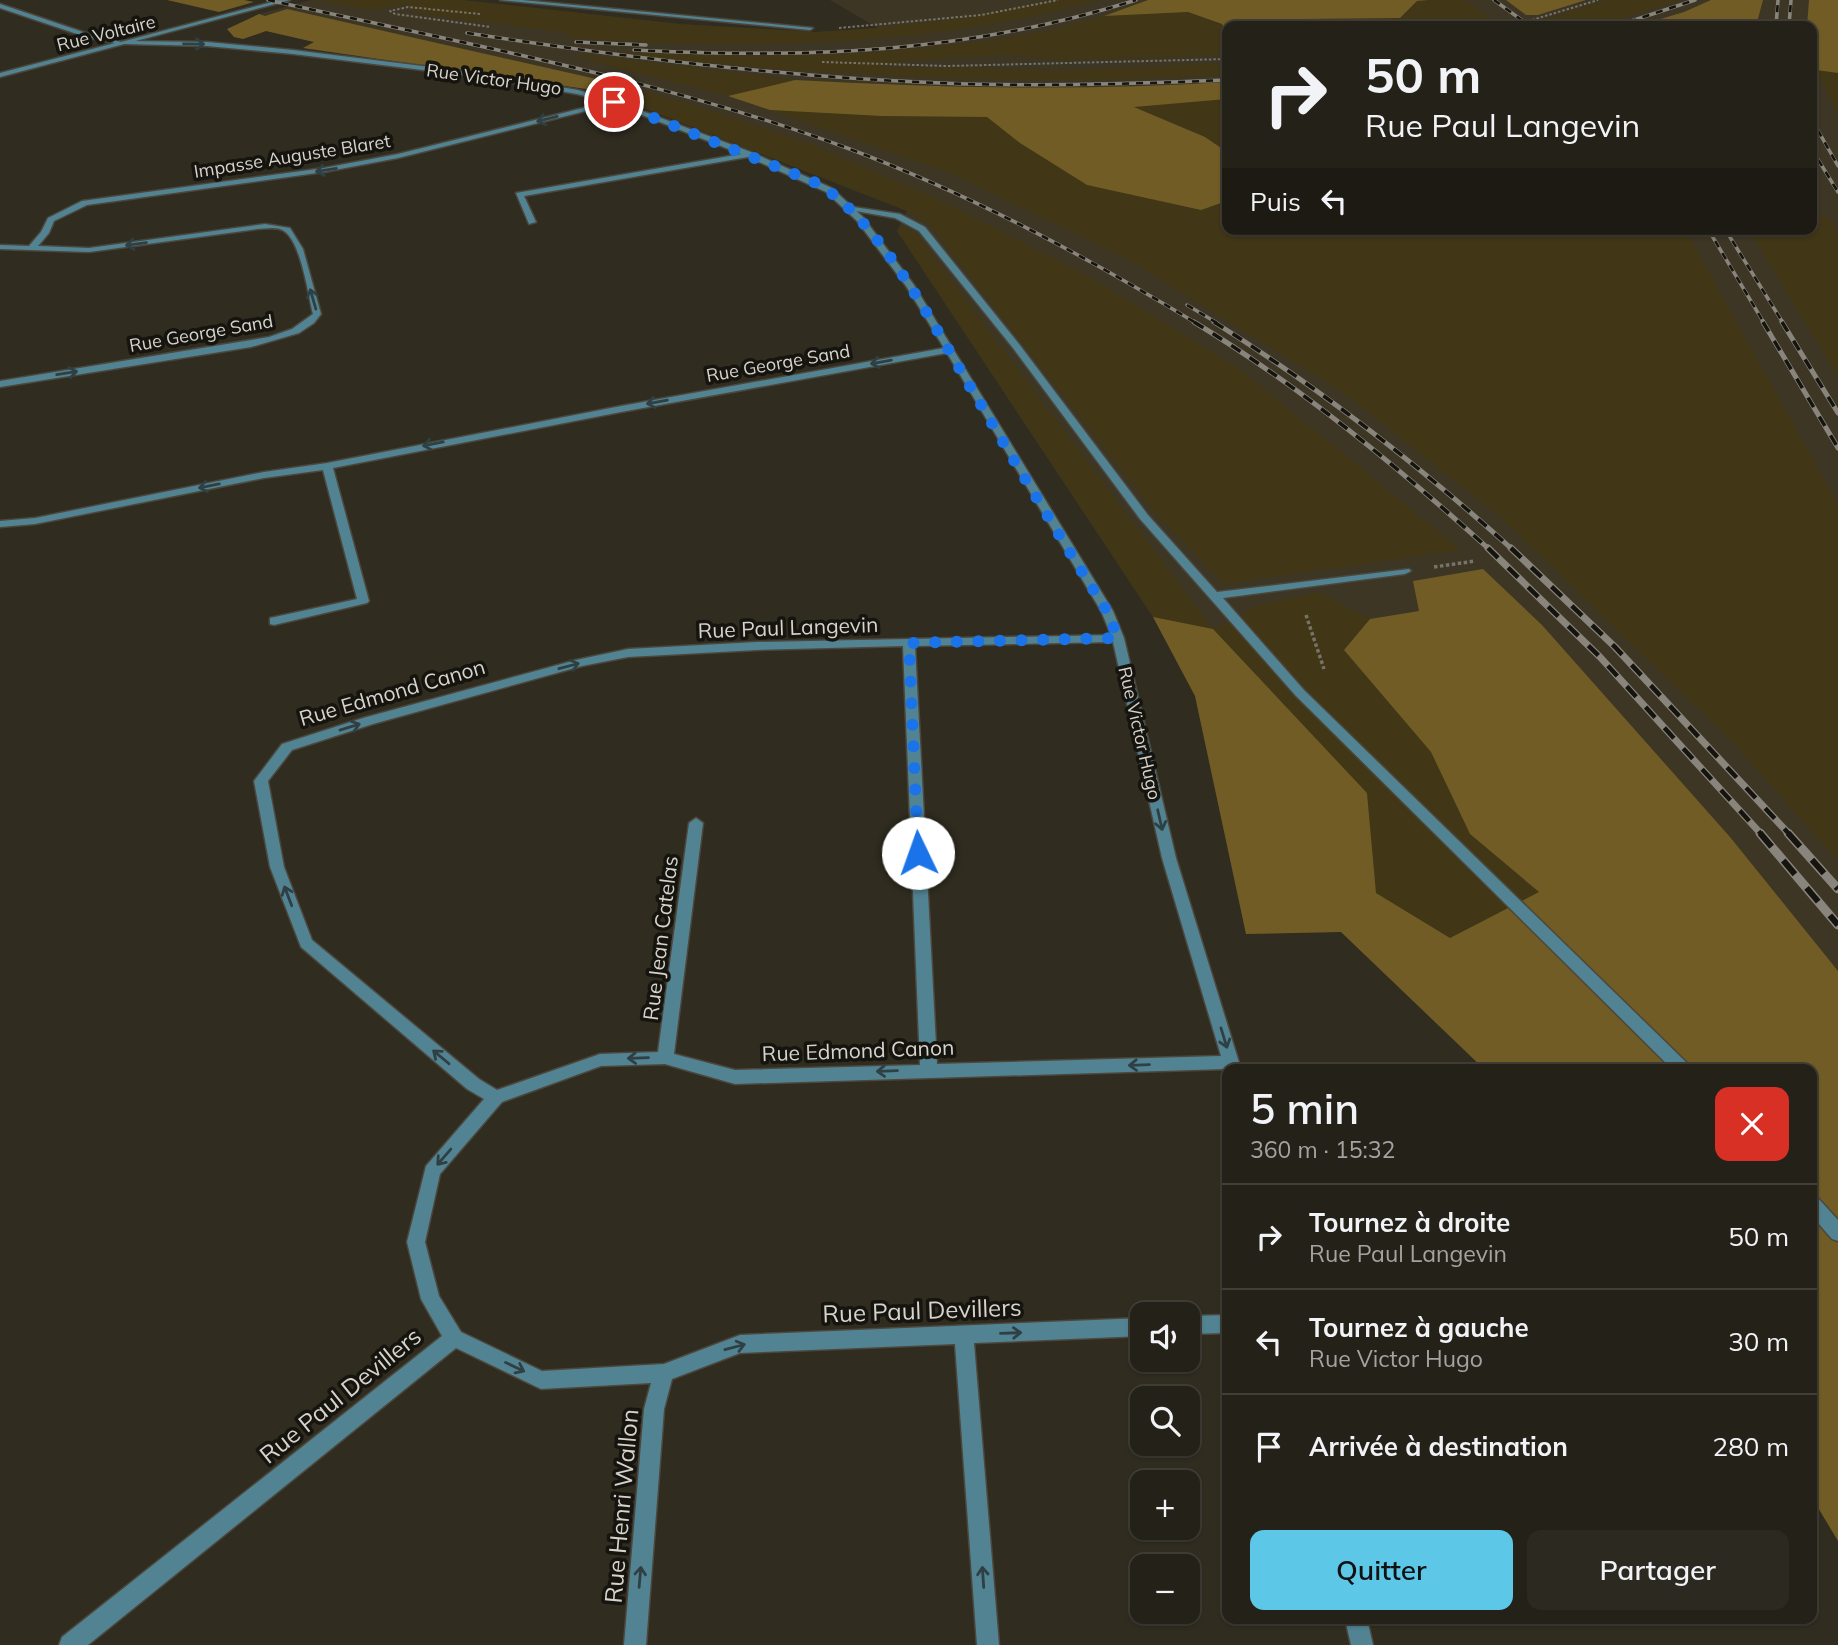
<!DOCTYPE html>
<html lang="fr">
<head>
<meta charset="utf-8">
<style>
  body { margin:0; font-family:Mulish,sans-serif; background:#2c2921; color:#f1f3f6; height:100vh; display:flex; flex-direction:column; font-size:26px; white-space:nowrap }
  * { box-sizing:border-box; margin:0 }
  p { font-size:23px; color:#a3a3a2 }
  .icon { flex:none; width:38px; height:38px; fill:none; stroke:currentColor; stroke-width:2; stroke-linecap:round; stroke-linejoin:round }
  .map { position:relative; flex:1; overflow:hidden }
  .side { position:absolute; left:1222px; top:1064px; width:595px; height:560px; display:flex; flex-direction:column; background:#242118; border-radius:14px; box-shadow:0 2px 5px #0004,0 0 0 2px #413e37 }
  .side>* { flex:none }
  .banner { position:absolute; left:1222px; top:21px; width:595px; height:214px; border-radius:14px; box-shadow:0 2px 5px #0004,0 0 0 2px #413e37; background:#242118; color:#f1f3f6; overflow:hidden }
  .controls { position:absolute; left:1130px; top:1302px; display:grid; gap:14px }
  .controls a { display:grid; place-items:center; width:70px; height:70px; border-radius:14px; background:#242118; box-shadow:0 2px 5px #0004,0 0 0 2px #413e37; font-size:35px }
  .pin { position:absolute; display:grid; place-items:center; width:60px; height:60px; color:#fff; margin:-30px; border:4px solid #fff; border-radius:50%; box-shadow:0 2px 7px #0007 }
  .me { position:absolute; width:77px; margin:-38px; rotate:357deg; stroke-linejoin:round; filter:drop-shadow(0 0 5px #0008) }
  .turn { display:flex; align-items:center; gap:24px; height:147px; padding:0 28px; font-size:32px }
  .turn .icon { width:91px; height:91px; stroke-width:2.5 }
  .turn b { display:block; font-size:49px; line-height:60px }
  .then { display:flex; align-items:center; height:66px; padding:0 28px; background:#0003; gap:14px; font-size:26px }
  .round { display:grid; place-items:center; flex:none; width:74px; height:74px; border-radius:14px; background:#2c2921 }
  .summary { display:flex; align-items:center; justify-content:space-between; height:119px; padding:0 28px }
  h1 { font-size:42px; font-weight:600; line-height:52px }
  .cta { display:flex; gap:14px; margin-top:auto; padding:14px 28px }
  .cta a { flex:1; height:80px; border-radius:14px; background:#5cc7e7; color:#111; font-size:28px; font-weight:600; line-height:80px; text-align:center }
  .cta a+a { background:#2c2921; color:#f1f3f6 }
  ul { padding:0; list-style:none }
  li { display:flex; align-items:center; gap:21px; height:105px; padding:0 28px; border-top:2px solid #413e37 }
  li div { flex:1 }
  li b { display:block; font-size:26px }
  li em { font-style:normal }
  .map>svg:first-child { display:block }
  .built { fill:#3d3625; fill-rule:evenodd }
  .green { fill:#413616 }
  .forest { fill:#705c24 }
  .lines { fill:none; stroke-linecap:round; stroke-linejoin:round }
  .service-casing { stroke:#4b473c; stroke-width:3 }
  .minor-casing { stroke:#4b473c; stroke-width:3 }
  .tertiary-casing { stroke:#4b473c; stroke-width:3 }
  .path-far1 { stroke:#777369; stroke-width:2; stroke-dasharray:2.5 2; stroke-linecap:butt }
  .path { stroke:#777369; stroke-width:3.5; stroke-dasharray:3.5 2.5; stroke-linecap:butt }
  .service { fill:#528393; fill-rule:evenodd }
  .minor { fill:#528393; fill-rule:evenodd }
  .tertiary { fill:#528393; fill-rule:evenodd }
  .rail-far3-casing { stroke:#89857c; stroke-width:3.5 }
  .rail-far2-casing { stroke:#89857c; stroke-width:5 }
  .rail-far1-casing { stroke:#89857c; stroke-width:7 }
  .rail-casing { stroke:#89857c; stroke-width:9 }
  .rail-far3 { stroke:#16140f; stroke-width:2.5; stroke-dasharray:7; stroke-linecap:butt }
  .rail-far2 { stroke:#16140f; stroke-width:3.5; stroke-dasharray:11; stroke-linecap:butt }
  .rail-far1 { stroke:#16140f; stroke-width:4.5; stroke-dasharray:14; stroke-linecap:butt }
  .rail { stroke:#16140f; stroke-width:6; stroke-dasharray:18; stroke-linecap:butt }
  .oneway { stroke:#2e4044 }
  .route { stroke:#1a73e8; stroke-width:12; stroke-dasharray:0 21.6 }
  .labels { text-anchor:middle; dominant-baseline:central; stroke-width:7; stroke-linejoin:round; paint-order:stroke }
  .far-street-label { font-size:18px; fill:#d6d3cc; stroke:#16140f }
  .street-label { font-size:21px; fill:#d6d3cc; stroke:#16140f }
  .near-street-label { font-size:24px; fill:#d6d3cc; stroke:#16140f }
</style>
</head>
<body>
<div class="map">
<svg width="1838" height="1645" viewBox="0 0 1838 1645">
  <rect width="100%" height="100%" fill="#302c20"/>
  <path class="built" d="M311 0H462L680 24 816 32 878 28 830 0H1838V1541L1811 1496V1069H1484L1341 932 1246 934 1195 696 1153 617 897 231 907 211 600 91 303 48 314 42 266 31 243 39 234 37 227 29 259 14ZM1227 26H1811V229H1227Z"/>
  <g class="green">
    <path d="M312 0H462L680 24 816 32 879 28 952 19 1054 0H1100C929 48 744 50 567 38L566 33 411 12V4L373 10Z"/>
    <polygon points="1429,0 1465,0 1494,20 1458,26 1291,26 1305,19 1400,18 1418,1"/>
    <polygon points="1608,0 1681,0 1598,26 1540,26 1534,22"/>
    <path d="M1188 12 1222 25 1227 37V55L1058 60 1001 55 903 61 876 67 1066 70 1227 63V75C1023 87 821 76 618 54L622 52 758 56 859 53 989 41 1047 31 1104 16Z"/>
    <polygon points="582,54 795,80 728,96 576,57"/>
    <polygon points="1816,70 1838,73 1838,116"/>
    <polygon points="623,85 697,106 813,145 933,197 1076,269 1239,368 1461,550 1224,584 1156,514 929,224 907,211 600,91"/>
    <polygon points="1227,98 1227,152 1205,137 1132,106"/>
    <polygon points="770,110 882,116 987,117 1020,143 1087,185 1201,210 1227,201 1227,229 1685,229 1838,504 1838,861 1734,744 1500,517 1342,392 1127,259 952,174"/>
    <polygon points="1811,216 1829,218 1838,230 1838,377 1748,229 1811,229"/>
    <polygon points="900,226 915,232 1213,629 1261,604 1319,592 1370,619 1344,650 1431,752 1470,834 1539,892 1450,938 1375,893 1367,793 1213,629 1153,617 897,231"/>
  </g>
  <g class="forest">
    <polygon points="167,0 244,0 254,2 219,12"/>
    <polygon points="1148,0 1429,0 1417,1 1400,18 1305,19 1291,26 1227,26 1227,37 1222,24 1188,12 1104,16"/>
    <polygon points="1506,0 1586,0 1538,15 1526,15"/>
    <polygon points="1711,0 1763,0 1756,26 1637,26 1684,12"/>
    <polygon points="1809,0 1838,0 1838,73 1816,70 1811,56 1811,26 1807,26"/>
    <polygon points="287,9 623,85 600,91 303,48 314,42 266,31 243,39 234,37 227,29 259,14 265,16"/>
    <path d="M795 80C939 88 1083 91 1227 82V99L1134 107 1205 137 1227 152V201L1201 210 1087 185 1020 143 987 117 882 116 770 110 728 96Z"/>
    <polygon points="1483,569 1542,625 1730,837 1838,971 1838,1541 1811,1496 1811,1069 1484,1069 1341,932 1246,934 1195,696 1153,617 1213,629 1367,793 1376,893 1450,938 1539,892 1470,834 1431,752 1344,650 1370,619 1419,611 1413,581"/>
  </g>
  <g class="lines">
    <defs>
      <g id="service">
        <polygon points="847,206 900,214 925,227 1019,344 1148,515 1217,592 1409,569 1411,571 1405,574 1223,598 1304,690 1688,1064 1690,1069 1672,1069 1296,696 1140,519 1013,348 919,231 895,218 850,210 847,210"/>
        <polygon points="1811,1194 1817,1197 1838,1220 1838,1241 1832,1239 1811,1215"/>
      </g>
      <g id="minor">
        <polygon points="500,0 522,0 813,28 810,30"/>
        <path d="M126 41 207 42 293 50 471 72 578 90 616 101 751 152 832 188 863 217 914 285 1113 611 1124 638 1176 858 1241 1069H1227V1073L1225 1069 735 1084 665 1064 601 1066 502 1102 440 1174 425 1242 439 1296 461 1332 542 1371 664 1364 740 1335 1143 1318V1336L974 1343 999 1645H977L955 1344 740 1353 672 1379 664 1409 646 1645H624L644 1409 651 1383 541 1389 456 1348 88 1645H59L62 1637 442 1336 421 1299 407 1242 426 1166 484 1099 467 1089 301 947 270 867 254 781 282 744 363 718 576 660 628 649 757 642 1111 635 1101 611 947 353 621 412 333 468 369 601 367 603 274 625 270 624V618L357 599 323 470 264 478 35 524 0 527V521L35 518 264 472 327 463 621 406 944 348 906 286 857 221 826 192 748 157 524 196 536 222 529 224 516 193 741 154 614 104 398 158 324 172 87 205 54 221 49 233 38 246 89 248 265 224 290 228 303 249 321 314 314 323 299 333 251 347 0 387V381L269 337 292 329 313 314C308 294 301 242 284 231 277 226 265 229 257 229L89 252 0 249V245L29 246 41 232 48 218 82 201 324 168 398 154 607 102 577 94 471 76 293 54 207 46 124 44ZM1113 642 1162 858 1221 1056 937 1064 915 646ZM903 646 920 1065 735 1070 674 1054 703 823 696 818 689 823 658 1052 600 1054 497 1090 479 1079 312 940 284 867 268 781 292 750 373 724 582 666 628 657 757 650Z"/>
        <polygon points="1227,1315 1227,1333 1188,1334 1188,1316"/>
        <polygon points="1345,1619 1367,1619 1373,1645 1351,1645"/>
      </g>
      <polygon id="tertiary" points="280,0 290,0 0,77 0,73 115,43 86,37 0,8 0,4 89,34 121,42"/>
    </defs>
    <use href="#service" class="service-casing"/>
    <use href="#minor" class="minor-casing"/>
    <use href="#tertiary" class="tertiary-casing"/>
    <g class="path-far1">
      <polyline points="480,14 408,7 390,11 395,14 491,27"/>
      <polyline points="1483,26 1532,20 1598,0"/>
      <polyline points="839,28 981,15 1058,0"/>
      <polyline points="822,62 947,66 1227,59"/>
    </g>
    <g class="path">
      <polyline points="1434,567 1475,561"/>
      <polyline points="1306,615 1324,669"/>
    </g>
    <use href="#service" class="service"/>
    <use href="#minor" class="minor"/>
    <use href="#tertiary" class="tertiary"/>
    <defs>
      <g id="rail-far3">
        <path d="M268 0C462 43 660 79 847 148 970 194 1085 256 1196 323"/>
        <polyline points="1494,0 1530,26"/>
        <polyline points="1616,26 1695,0"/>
        <polyline points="1776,26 1778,0"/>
        <polyline points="1789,26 1791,0"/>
        <path d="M467 33C624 57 782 77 941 83 1036 87 1132 84 1227 80"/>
        <polyline points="576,42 646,45"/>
        <path d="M634 50C809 59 968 53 1136 0"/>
        <polyline points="1811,118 1838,166"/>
        <polyline points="1811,148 1838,192"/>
        <polyline points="1708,229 1764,323"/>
        <polyline points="1725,229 1783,323"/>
        <polyline points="1187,305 1217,323"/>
      </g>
      <g id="rail-far2">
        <path d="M1194 322C1300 386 1398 467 1490 550"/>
        <path d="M1214 322C1321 389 1419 465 1513 550"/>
        <polyline points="1763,322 1838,448"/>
        <polyline points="1782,322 1838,413"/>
      </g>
      <g id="rail-far1">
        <polyline points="1488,548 1600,657 1762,835"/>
        <polyline points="1511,548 1615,647 1790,835"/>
      </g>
      <g id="rail">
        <polyline points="1760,833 1838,925"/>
        <polyline points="1788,833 1838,889"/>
      </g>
    </defs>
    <use href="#rail-far3" class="rail-far3-casing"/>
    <use href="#rail-far2" class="rail-far2-casing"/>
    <use href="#rail-far1" class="rail-far1-casing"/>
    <use href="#rail" class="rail-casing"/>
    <use href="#rail-far3" class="rail-far3"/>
    <use href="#rail-far2" class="rail-far2"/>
    <use href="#rail-far1" class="rail-far1"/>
    <use href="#rail" class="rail"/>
  </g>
  <defs><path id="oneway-shaft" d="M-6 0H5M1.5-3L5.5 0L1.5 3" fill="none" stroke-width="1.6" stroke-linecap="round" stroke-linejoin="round" transform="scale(1.75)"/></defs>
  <g class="oneway">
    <use href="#oneway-shaft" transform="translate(194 44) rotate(1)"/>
    <use href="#oneway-shaft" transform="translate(547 119) rotate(166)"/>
    <use href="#oneway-shaft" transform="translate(326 170) rotate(171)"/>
    <use href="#oneway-shaft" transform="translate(136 244) rotate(172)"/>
    <use href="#oneway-shaft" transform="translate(313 299) rotate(-106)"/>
    <use href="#oneway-shaft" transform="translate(881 362) rotate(170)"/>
    <use href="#oneway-shaft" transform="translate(67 373) rotate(-9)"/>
    <use href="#oneway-shaft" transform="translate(657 402) rotate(170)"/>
    <use href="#oneway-shaft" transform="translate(433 444) rotate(169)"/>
    <use href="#oneway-shaft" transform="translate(209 486) rotate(169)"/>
    <use href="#oneway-shaft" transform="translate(569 666) rotate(-15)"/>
    <use href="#oneway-shaft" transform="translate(350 727) rotate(-17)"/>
    <use href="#oneway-shaft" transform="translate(1160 820) rotate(77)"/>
    <use href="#oneway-shaft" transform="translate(288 896) rotate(-111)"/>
    <use href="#oneway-shaft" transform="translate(1224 1038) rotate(73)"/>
    <use href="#oneway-shaft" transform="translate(441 1057) rotate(-140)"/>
    <use href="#oneway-shaft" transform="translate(638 1058) rotate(178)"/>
    <use href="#oneway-shaft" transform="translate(1139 1065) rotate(178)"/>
    <use href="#oneway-shaft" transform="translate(887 1071) rotate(178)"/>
    <use href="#oneway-shaft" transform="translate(444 1157) rotate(131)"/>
    <use href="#oneway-shaft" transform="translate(1011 1333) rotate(-2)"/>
    <use href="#oneway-shaft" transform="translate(735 1347) rotate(-15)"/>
    <use href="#oneway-shaft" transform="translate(515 1367) rotate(26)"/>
    <use href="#oneway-shaft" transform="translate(640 1577) rotate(-85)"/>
    <use href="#oneway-shaft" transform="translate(983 1577) rotate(-94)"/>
  </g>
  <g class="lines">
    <path class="route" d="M614 102 812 181C879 215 937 333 977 398 1019 469 1062 541 1107 611L1118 638 909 643 918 853"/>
  </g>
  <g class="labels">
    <g class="far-street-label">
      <text transform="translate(106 33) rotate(-14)">Rue Voltaire</text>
      <text transform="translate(494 79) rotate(8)">Rue Victor Hugo</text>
      <text transform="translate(292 156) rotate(-9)">Impasse Auguste Blaret</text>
      <text transform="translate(201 333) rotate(-10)">Rue George Sand</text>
      <text transform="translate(778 363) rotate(-10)">Rue George Sand</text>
      <text transform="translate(1140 733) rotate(77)">Rue Victor Hugo</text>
    </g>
    <g class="street-label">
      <text transform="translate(788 627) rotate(-2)">Rue Paul Langevin</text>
      <text transform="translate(392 692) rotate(-16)">Rue Edmond Canon</text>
      <text transform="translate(660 938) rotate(-83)">Rue Jean Catelas</text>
      <text transform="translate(858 1050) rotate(-2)">Rue Edmond Canon</text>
    </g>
    <g class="near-street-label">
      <text transform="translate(922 1310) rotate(-2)">Rue Paul Devillers</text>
      <text transform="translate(340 1395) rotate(-39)">Rue Paul Devillers</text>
      <text transform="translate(621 1506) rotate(-85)">Rue Henri Wallon</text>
    </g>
  </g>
</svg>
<div class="controls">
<a><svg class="icon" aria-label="sound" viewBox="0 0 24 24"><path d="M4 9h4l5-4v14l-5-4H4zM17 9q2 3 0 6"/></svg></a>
<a><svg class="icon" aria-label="search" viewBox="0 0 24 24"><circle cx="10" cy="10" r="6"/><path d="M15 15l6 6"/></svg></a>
<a>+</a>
<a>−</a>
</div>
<div class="pin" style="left:614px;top:102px;background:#d93025"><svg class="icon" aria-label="arrive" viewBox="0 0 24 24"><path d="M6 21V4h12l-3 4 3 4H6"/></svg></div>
<svg class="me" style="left:918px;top:853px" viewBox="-20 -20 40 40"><circle r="19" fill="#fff"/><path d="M0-13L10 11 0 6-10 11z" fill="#1a73e8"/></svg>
<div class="banner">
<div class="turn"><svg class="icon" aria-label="right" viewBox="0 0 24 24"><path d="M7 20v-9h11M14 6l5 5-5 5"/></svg><div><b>50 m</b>Rue Paul Langevin</div></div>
<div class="then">Puis<svg class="icon" aria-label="left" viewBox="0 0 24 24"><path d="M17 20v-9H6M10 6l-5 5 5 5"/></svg></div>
</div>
<section class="side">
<div class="summary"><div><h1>5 min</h1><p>360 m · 15:32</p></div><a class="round" style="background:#d93025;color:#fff"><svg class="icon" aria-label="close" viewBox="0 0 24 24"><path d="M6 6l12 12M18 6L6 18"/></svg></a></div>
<ul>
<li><svg class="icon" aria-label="right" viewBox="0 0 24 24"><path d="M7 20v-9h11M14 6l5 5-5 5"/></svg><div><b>Tournez à droite</b><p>Rue Paul Langevin</p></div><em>50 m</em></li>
<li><svg class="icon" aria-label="left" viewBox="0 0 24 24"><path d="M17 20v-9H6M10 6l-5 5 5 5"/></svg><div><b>Tournez à gauche</b><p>Rue Victor Hugo</p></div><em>30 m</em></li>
<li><svg class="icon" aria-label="arrive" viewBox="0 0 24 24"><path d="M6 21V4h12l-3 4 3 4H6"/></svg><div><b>Arrivée à destination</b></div><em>280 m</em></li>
</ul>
<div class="cta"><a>Quitter</a><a>Partager</a></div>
</section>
</div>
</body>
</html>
